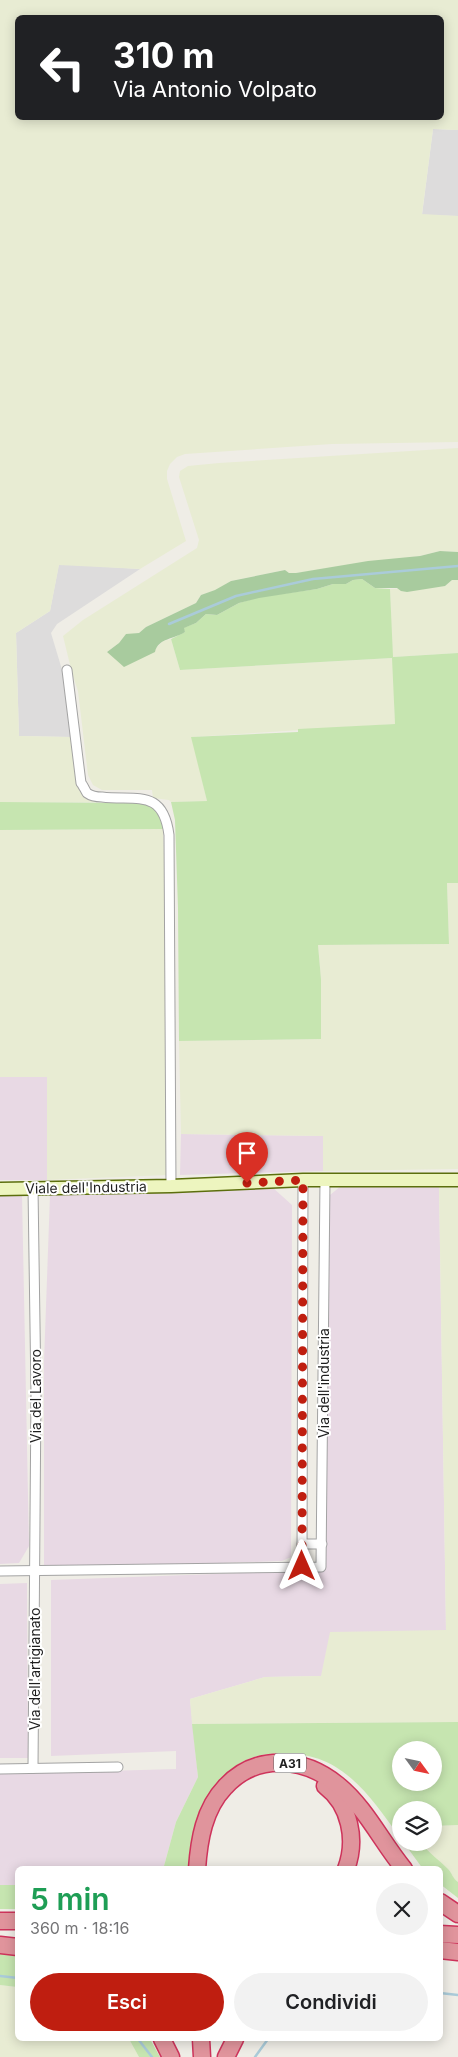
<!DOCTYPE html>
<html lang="it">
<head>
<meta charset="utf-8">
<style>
  body { margin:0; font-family:Inter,sans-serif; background:#f2f2f2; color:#202124; height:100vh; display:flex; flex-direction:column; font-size:19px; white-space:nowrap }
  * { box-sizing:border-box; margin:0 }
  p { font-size:16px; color:#757577 }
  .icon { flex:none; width:28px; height:28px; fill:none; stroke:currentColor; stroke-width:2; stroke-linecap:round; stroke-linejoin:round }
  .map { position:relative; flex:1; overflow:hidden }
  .panel { position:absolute; left:15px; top:1866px; width:428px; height:175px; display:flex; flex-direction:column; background:#fff; border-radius:8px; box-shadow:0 2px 12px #0003 }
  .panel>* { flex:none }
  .hud { position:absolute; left:15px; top:15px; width:429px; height:105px; border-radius:8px; box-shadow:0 2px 12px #0003; background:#202124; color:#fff; overflow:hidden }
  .needle { width:32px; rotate:123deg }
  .buttons { position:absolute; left:392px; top:1741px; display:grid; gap:10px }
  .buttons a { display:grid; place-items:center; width:50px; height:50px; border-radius:50%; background:#fff; box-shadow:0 2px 12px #0003; font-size:25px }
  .pin { position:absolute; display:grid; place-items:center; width:42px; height:42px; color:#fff; margin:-51px -21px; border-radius:50% 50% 50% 0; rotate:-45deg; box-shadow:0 0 5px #0007 }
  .pin .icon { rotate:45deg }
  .me { position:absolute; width:55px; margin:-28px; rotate:0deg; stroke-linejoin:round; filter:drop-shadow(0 0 4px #0008) }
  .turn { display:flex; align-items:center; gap:18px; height:105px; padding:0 15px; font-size:22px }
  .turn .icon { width:65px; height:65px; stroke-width:2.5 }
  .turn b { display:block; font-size:35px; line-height:42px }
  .round { display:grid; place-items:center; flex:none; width:52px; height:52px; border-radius:26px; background:#f2f2f2 }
  .summary { display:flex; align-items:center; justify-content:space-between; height:85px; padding:0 15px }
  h1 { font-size:30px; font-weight:600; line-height:38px; color:#1e9e55 }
  .action { display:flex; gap:10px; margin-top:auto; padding:10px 15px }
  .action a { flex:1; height:58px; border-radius:30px; background:#bf1e10; color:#fff; font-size:20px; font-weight:600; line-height:58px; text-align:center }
  .action a+a { background:#f2f2f2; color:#202124 }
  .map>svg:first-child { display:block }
  .residential { fill:#dddcdc }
  .industrial { fill:#e8d9e4 }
  .farmland { fill:#e8ecd3; fill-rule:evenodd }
  .grass { fill:#c6e5b0; fill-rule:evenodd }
  .forest { fill:#a8cb9e }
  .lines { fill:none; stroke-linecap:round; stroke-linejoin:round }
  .stream { stroke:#aacbd9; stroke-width:2.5 }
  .street-casing { stroke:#a3a3a3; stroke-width:11 }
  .secondary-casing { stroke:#5c6f0d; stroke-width:15 }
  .highway-casing { stroke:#ce335b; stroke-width:19 }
  .street { stroke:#fff; stroke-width:9 }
  .secondary { stroke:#edf5bf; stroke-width:12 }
  .highway { stroke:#e0949c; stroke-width:16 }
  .route { stroke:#bf1e10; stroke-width:9; stroke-dasharray:0 16.2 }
  .labels { text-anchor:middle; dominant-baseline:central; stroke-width:4; stroke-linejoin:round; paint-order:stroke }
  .shield { fill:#fff; stroke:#626262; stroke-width:1 }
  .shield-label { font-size:12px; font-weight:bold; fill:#1f1f1f }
  .street-label { font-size:14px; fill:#1f1f1f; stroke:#fff }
</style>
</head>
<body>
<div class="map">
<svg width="458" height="2057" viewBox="0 0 458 2057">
  <rect width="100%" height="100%" fill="#efede6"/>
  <g class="residential">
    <polygon points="433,129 458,130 458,216 422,215"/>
    <polygon points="59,564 140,569 57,624 51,633 63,673 71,737 19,736 16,633 50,611"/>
  </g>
  <g class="industrial">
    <rect x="0" y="1077" width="47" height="103"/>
    <polygon points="181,1134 323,1136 323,1171 180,1175"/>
    <polygon points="439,1184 446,1630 321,1676 265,1677 190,1699 198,1777 176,1822 164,1866 161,1869 18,1869 17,1885 0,1885 0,1774 176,1769 176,1751 51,1756 51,1580 322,1570 330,1195 341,1186"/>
    <polygon points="272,1187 292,1205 291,1557 282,1561 44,1569 44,1362 50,1195 121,1190"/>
    <polygon points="0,1195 22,1195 29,1546 19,1563 0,1564"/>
    <polygon points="27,1583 28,1758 0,1758 0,1584"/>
  </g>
  <g class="farmland">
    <path d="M0 0H458V130L433 129 422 214 458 216V442L332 444 185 454 177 457 170 464 167 471V479L186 541 140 569 59 565 50 611 16 633 19 736 71 737 84 794 100 802H0ZM18 18H441V118H18Z"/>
    <polygon points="458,448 458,552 440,551 420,556 296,573 289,573 285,570 231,581 216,590 201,595 196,603 146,627 139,633 126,635 119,643 107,652 156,648 163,641 171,639 180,670 393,658 395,724 192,737 207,801 171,802 169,800 153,798 152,790 102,790 93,785 88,775 78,691 72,673 63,636 83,620 197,548 199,540 179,477 180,471 188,466 219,463"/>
    <polygon points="452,580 458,580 458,653 392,657 390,589 445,586"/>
    <polygon points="163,829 166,908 168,1175 47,1180 47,1077 0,1077 0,830"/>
    <polygon points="447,883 458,883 458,1169 323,1171 323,1136 181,1134 179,1041 321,1039 321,979 318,945 449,944"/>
    <polygon points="458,1184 458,1722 192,1724 190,1699 265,1677 321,1676 330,1632 446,1630 439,1185"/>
    <polygon points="458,1825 458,1882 455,1880 449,1870 429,1853 421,1843 434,1842 434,1826"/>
    <polygon points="0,1985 17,1987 18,2039 129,2039 139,2057 0,2057"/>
  </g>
  <g class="grass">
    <polygon points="362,579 375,588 390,589 393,657 458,653 458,883 447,883 449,944 318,945 321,979 321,1039 179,1041 178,908 175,820 171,802 207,801 191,737 298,732 298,729 395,724 392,658 180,670 171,639 185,632 183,628 196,623 206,614 217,615 239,603 259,597 317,589 333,584 346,584 353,580"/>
    <polygon points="0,802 150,803 162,812 163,829 0,830"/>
    <path d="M458 1722V1825L434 1826V1810H401V1839C365 1789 338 1747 269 1754 242 1756 220 1775 207 1799 204 1805 203 1814 202 1821 198 1837 194 1853 190 1869H162L164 1866 176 1822 198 1777 192 1724ZM401 1750H434V1782H401Z"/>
    <path d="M404 1843H421C429 1853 439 1860 448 1869 452 1873 453 1879 458 1882V1898L440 1884V1869H423Z"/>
    <rect x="0" y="1885" width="17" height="24"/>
    <polygon points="0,1952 17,1952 17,1987 0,1985"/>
    <polygon points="129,2039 150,2039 160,2057 139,2057"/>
  </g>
  <path class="forest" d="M440 551 458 552V580H452L445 586 407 592 401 591 397 588H375L362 579 353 580 346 584H333L317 589 259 598 239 603 217 615 206 614 196 623 184 628 185 632C175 639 158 638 155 652L124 667 107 652 119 643 126 634 139 633 146 627 196 603 201 595 215 590 231 581 285 570 289 573H296L368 561 420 556Z"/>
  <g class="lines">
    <g class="stream">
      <polyline points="169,624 236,596 313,579 458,566"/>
      <polyline points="0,1976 18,1978"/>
      <polyline points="440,1993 458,1995"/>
      <polyline points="138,2039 152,2057"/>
      <polyline points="255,2057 268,2039"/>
    </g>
    <defs>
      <g id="street">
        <path d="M67 670 81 783C83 785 85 790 87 793 91 796 97 797 102 797 136 801 163 788 169 835L171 1186"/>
        <polyline points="33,1188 36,1394 33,1768"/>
        <polyline points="302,1544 322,1544"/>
        <polyline points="302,1566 303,1180"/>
        <polyline points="0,1571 321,1567 325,1180"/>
        <polyline points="0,1769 118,1767"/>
      </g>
      <polyline id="secondary" points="0,1189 171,1186 303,1180 458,1180"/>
      <g id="highway">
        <path d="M325 1786C350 1805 357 1840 346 1869"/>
        <path d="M197 1869C199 1840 204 1809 225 1787 256 1753 304 1757 338 1785 366 1808 381 1841 404 1869"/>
        <polyline points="440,1902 458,1914"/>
        <polyline points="0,1921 18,1921"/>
        <polyline points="440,1934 458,1935"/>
        <polyline points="0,1945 18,1947"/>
        <polyline points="440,1950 458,1952"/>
        <polyline points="162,2039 171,2057"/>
        <polyline points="201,2039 202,2057"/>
        <polyline points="226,2057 235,2039"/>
      </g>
    </defs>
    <use href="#street" class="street-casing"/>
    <use href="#secondary" class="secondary-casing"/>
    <use href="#highway" class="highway-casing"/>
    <use href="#street" class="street"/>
    <use href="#secondary" class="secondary"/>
    <use href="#highway" class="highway"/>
  </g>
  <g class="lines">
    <polyline class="route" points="247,1183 303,1180 302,1566"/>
  </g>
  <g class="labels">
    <rect class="shield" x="274" y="1753.5" width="32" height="19" rx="4"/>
    <g class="shield-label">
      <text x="290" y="1763">A31</text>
    </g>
    <g class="street-label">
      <text transform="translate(86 1187) rotate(-1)">Viale dell'Industria</text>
      <text transform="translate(323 1383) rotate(-90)">Via dell'industria</text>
      <text transform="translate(35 1396) rotate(-90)">Via del Lavoro</text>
      <text transform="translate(34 1669) rotate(-90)">Via dell'artigianato</text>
    </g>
  </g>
</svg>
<div class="buttons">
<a><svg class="needle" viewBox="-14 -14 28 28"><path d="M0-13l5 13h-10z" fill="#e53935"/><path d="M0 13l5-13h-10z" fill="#757577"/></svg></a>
<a><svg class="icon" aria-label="layers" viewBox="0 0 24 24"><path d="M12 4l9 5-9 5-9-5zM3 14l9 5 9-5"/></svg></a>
</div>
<div class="pin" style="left:247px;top:1183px;background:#d93025"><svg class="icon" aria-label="arrive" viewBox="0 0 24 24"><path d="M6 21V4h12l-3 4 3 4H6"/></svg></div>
<svg class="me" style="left:302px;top:1566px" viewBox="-20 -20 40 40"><path d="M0-17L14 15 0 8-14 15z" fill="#bf1e10" stroke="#fff" stroke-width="4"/></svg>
<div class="hud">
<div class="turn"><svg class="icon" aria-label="left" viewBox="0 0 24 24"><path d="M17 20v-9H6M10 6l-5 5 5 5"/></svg><div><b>310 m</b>Via Antonio Volpato</div></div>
</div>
<section class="panel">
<div class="summary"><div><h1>5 min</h1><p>360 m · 18:16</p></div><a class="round"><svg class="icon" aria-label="close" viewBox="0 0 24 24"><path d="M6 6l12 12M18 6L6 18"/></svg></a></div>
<div class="action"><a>Esci</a><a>Condividi</a></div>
</section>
</div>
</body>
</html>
